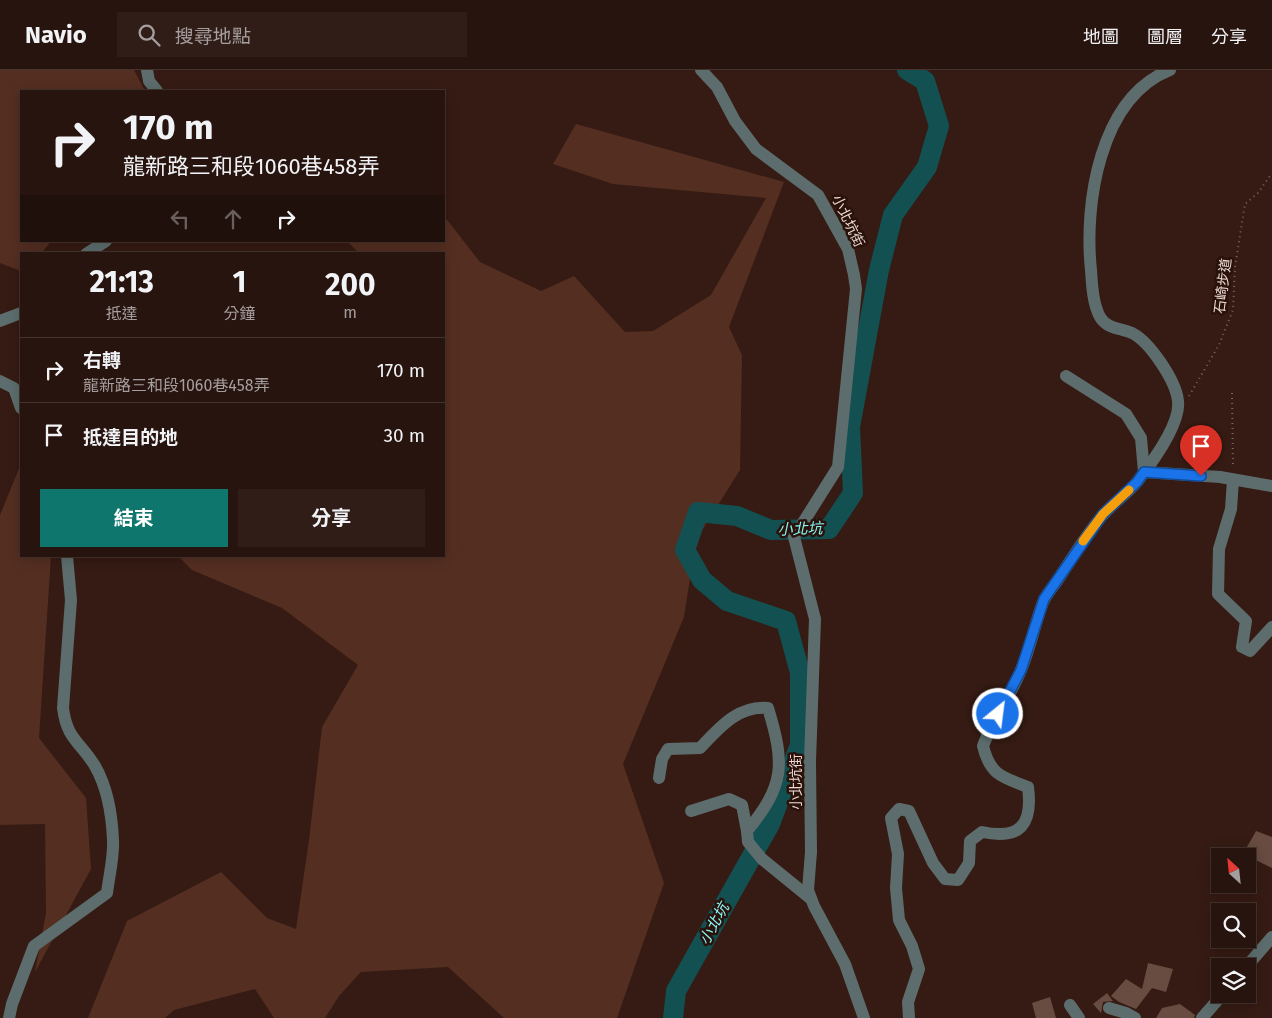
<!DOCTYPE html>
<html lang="zh-TW">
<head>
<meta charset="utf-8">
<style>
  body { margin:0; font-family:"Fira Sans","Noto Sans TC",sans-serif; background:#301d17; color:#f1f3f6; height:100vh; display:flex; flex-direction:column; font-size:19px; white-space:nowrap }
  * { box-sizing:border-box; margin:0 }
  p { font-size:16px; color:#a59e9e }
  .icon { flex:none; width:28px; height:28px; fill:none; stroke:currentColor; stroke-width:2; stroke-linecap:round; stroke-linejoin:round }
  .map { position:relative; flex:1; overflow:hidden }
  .drawer { position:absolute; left:20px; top:182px; width:425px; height:305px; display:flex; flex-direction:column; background:#28140e; border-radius:0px; box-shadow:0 2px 12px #0003,0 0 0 1px #44332e }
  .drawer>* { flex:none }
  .banner { position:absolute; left:20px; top:20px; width:425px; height:152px; border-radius:0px; box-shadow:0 2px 12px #0003,0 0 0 1px #44332e; background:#28140e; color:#f1f3f6; overflow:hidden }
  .needle { width:32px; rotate:333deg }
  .fabs { position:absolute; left:1211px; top:778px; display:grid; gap:10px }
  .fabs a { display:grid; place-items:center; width:45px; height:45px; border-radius:0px; background:#28140e; box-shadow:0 2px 12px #0003,0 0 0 1px #44332e; font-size:25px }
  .pin { position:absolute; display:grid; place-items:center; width:42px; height:42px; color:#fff; margin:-51px -21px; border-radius:50% 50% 50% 0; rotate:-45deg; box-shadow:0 0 5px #0007 }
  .pin .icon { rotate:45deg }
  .me { position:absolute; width:55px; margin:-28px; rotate:29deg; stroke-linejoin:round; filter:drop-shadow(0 0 4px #0008) }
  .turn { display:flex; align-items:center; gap:18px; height:105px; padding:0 20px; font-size:22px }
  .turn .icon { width:65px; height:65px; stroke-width:2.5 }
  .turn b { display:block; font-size:35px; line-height:42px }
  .lanes { display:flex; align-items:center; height:48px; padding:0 20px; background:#0003; justify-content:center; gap:25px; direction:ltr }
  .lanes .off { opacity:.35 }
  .eta { display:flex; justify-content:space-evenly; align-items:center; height:85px; text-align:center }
  .eta b { font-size:30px; font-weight:700; line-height:35px }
  .cta { display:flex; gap:10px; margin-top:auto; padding:10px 20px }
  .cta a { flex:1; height:58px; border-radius:0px; background:#0f766e; color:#fff; font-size:20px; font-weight:700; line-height:58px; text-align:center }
  .cta a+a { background:#301d17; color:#f1f3f6 }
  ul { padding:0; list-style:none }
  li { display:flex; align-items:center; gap:15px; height:65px; padding:0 20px; border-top:1px solid #44332e }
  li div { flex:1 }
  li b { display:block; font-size:19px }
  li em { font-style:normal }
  header { display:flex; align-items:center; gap:30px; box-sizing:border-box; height:70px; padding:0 25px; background:#28140e; border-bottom:1px solid #44332e }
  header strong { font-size:24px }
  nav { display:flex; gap:28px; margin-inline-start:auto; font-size:18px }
  .search { width:350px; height:45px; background:#301d17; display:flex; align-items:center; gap:12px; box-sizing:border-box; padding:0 18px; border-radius:0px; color:#a59e9e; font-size:19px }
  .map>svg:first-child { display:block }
  .green { fill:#542e21 }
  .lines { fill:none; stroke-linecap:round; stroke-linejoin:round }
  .river { stroke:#135051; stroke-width:20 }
  .building { fill:#684b41 }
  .path { stroke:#7c655e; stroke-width:2; stroke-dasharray:1 4; stroke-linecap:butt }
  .minor { stroke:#5d6d6d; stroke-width:12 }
  .route-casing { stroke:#114b97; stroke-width:12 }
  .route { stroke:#1a73e8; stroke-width:9 }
  .slow { stroke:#f59e0b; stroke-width:9 }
  .labels { text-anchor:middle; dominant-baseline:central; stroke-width:5; stroke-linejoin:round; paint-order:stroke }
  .street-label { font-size:14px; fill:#ecdad4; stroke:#2a120a }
  .water-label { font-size:15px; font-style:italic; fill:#86f6f9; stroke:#2a120a }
</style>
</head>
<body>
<header>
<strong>Navio</strong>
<div class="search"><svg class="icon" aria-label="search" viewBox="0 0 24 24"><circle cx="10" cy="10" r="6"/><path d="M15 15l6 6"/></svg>搜尋地點</div>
<nav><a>地圖</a><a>圖層</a><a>分享</a></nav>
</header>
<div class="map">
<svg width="1272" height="948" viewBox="0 0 1272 948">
  <rect width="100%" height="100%" fill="#351b13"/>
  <g class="green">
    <polygon points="0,0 134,0 145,21 21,21 21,171 51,171 41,184 21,184 21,201 0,193"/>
    <polygon points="576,54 784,112 729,257 742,285 740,400 696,470 684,547 623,694 664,813 617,948 504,948 448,897 361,902 339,926 325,948 274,948 255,919 174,940 165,948 88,948 127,851 221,802 267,848 296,859 309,770 322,657 358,595 282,538 192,500 178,486 444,486 444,184 360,184 347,171 444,171 444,146 480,192 541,221 574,206 625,262 653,261 711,225 766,128 613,114 553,94"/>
    <polygon points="20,396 21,486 51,486 39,668 86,728 91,799 35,902 46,843 45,754 0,755 0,445"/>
  </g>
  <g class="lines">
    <polyline class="river" points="673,948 676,921 770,754 800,675 800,603 786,551 727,531 702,510 685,480 698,442 737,446 771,460 829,459 853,423 850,357 879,200 893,145 927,97 939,56 925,11 907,0"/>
  </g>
  <g class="building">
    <polygon points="1256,761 1272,767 1272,798 1243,784"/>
    <polygon points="1148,893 1173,899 1166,922 1152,918 1136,939 1119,932 1111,926 1126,909 1142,919"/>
    <polygon points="1107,923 1113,931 1103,932 1101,943 1093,934"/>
    <polygon points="1050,927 1056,948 1036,948 1032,933"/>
    <polygon points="1180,934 1195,945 1194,948 1156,948 1162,938"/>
  </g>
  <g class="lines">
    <g class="path">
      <polyline points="1232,323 1233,397"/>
      <polyline points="1189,326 1219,275 1233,240 1235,197 1245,134 1258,123 1272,103"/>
    </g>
    <g class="minor">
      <polyline points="147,0 149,11 157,21"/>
      <polyline points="701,0 717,17 735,51 756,79 818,125 848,179 854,205 856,219 838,397 794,467 815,549 810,691 811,782 808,820 814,836 845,894 864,948"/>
      <polyline points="86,184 106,171"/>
      <polyline points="0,251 21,243"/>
      <polyline points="1066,306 1126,344 1141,368 1144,402 1220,407 1272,416"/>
      <polyline points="0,311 14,318 21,338"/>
      <polyline points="1233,410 1231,439 1219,479 1218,524 1246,551 1242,577 1250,581 1272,557"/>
      <path d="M659 708 662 689 668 679 700 678C719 658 738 635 768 638 785 694 785 715 747 761L748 772 762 789 810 828"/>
      <polyline points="691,741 729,729 742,735 747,761"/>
      <polyline points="1247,896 1272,867"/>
      <polyline points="1070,935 1079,948"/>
      <polyline points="1109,938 1126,943 1135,948"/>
      <path d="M9 948 12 934 34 876 107 823C109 806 114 787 113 770 112 746 107 717 95 696 80 671 67 670 63 638L71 530 67 486"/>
      <path d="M909 948 908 932 919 899 912 876 899 850 896 818 898 784 891 748 899 739 909 741 933 793 945 809 958 810 969 793 970 771 982 762C1020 770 1033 755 1028 717 1002 707 990 705 983 676 993 649 1010 627 1021 600 1030 578 1035 554 1043 532 1047 523 1054 516 1059 508 1073 487 1086 465 1102 446 1113 433 1127 424 1137 412 1151 394 1181 354 1178 331 1176 311 1150 272 1132 263 1121 258 1107 259 1100 247 1093 234 1092 216 1091 200 1084 135 1099 28 1170 0"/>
      <polyline points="1202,948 1223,924"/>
    </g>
  </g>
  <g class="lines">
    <defs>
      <polyline id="route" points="998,644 1021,600 1044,529 1103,444 1137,412 1144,402 1201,406"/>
    </defs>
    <use href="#route" class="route-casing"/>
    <use href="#route" class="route"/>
    <polyline class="slow" points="1083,471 1103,444 1129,420"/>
  </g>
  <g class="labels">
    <g class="street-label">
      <text transform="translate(848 151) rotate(64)">小北坑街</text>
      <text transform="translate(1223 216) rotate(-83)">石崎步道</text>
      <text transform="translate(796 712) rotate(-90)">小北坑街</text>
    </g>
    <g class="water-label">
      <text transform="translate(800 459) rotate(-2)">小北坑</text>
      <text transform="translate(714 854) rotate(-61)">小北坑</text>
    </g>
  </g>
</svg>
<div class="fabs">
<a><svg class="needle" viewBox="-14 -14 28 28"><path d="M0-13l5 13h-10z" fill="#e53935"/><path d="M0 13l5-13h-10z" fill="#a59e9e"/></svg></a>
<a><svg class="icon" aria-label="search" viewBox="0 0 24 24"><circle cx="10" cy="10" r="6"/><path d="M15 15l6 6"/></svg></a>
<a><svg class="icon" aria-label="layers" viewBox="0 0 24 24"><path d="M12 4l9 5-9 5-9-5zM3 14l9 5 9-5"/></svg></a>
</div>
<div class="pin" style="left:1201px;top:406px;background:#d93025"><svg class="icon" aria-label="arrive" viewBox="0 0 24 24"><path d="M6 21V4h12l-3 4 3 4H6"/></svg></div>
<svg class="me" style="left:998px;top:644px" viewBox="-20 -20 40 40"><circle r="17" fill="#1a73e8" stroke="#fff" stroke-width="3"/><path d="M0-11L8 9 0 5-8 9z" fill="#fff"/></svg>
<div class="banner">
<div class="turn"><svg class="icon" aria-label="right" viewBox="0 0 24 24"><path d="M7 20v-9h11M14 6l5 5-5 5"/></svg><div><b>170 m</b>龍新路三和段1060巷458弄</div></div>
<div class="lanes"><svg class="icon off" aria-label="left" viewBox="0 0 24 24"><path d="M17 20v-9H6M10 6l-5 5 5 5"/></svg><svg class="icon off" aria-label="ahead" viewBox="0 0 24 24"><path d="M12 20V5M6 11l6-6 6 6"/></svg><svg class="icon" aria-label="right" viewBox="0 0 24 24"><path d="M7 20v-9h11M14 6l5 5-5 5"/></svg></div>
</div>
<section class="drawer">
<div class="eta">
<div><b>21:13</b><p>抵達</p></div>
<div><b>1</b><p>分鐘</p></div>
<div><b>200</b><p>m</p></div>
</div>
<ul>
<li><svg class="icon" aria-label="right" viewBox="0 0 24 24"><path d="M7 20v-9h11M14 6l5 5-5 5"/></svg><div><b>右轉</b><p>龍新路三和段1060巷458弄</p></div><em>170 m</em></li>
<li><svg class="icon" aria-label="arrive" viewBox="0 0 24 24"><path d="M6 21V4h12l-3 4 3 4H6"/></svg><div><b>抵達目的地</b></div><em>30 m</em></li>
</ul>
<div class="cta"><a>結束</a><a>分享</a></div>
</section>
</div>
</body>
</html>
